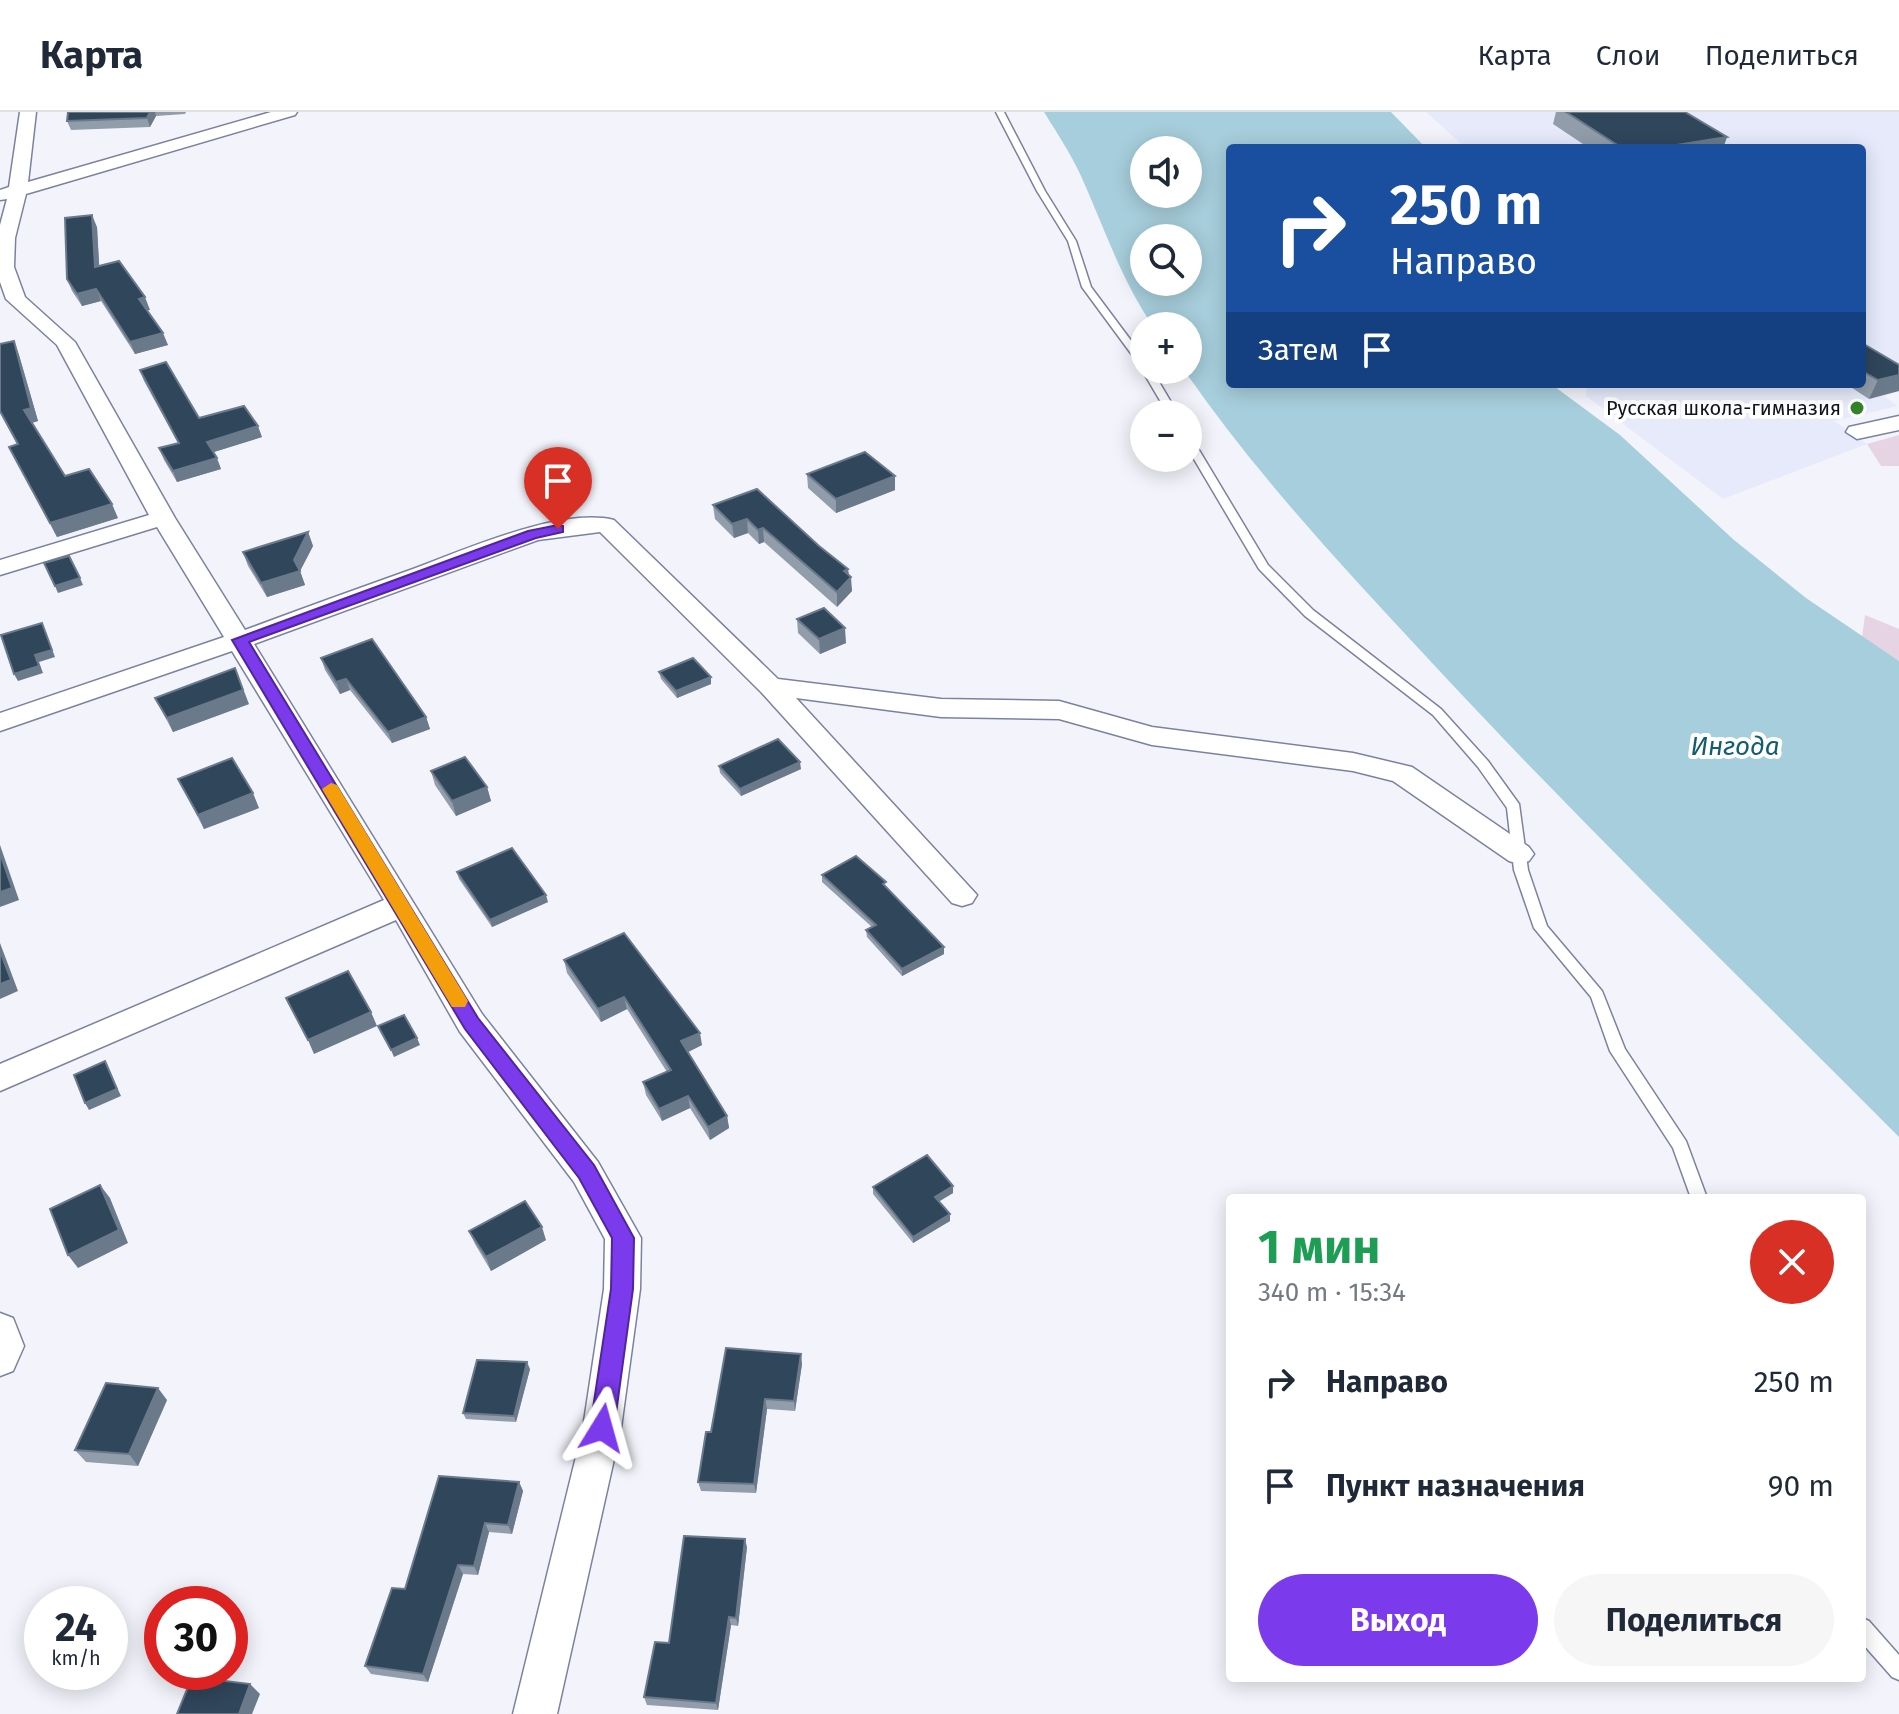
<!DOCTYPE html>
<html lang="ru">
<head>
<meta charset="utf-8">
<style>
  body { margin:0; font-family:"Fira Sans",sans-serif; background:#f6f6f7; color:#1f2937; height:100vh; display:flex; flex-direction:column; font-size:30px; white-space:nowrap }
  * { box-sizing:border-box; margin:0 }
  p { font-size:26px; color:#747a83 }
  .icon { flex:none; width:44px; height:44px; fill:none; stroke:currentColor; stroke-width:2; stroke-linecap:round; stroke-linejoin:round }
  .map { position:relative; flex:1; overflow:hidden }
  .sheet { position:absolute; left:1226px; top:1082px; width:640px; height:488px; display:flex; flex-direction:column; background:#fff; border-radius:8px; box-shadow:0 4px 20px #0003 }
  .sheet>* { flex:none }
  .banner { position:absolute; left:1226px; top:32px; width:640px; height:244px; border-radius:8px; box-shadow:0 4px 20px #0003; background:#1a4fa0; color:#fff; overflow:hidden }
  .buttons { position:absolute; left:1130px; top:24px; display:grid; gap:16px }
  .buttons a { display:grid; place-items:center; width:72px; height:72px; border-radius:50%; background:#fff; box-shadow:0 4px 20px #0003; font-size:40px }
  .speed { position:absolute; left:24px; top:1474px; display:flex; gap:16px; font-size:40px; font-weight:700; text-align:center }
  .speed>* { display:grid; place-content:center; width:104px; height:104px; border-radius:50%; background:#fff; box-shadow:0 4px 20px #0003; line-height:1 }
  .speed small { font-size:20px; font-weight:400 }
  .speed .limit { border:12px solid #d22; background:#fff; color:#111 }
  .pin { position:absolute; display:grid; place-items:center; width:68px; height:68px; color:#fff; margin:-82px -34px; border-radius:50% 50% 50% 0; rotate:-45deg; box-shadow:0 0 8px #0007 }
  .pin .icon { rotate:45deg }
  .me { position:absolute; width:88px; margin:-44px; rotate:8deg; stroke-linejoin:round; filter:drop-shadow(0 0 6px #0008) }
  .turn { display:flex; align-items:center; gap:28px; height:168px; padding:0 32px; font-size:36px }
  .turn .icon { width:104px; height:104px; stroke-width:2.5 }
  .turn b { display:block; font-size:56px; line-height:68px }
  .then { display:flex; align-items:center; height:76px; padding:0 32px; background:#0003; gap:16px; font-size:30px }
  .round { display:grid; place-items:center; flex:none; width:84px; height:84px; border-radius:42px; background:#f6f6f7 }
  .headline { display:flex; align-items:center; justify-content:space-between; height:136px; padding:0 32px }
  h1 { font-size:48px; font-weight:700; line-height:60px; color:#1e9e55 }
  .primary-button { display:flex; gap:16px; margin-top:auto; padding:16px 32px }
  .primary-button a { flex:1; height:92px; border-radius:48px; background:#7c3aed; color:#fff; font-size:32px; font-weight:700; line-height:92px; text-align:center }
  .primary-button a+a { background:#f6f6f7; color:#1f2937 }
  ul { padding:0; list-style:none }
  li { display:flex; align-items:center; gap:24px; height:104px; padding:0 32px }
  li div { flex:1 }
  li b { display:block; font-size:30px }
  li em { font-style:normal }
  header { display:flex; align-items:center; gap:48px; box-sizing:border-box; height:112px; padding:0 40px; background:#fff; border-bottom:2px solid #e0e1e3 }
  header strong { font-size:38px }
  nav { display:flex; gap:44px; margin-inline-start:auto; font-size:28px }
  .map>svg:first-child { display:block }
  .built { fill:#e6eafa }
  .green { fill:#e6d4e5 }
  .water { fill:#a7cedc; fill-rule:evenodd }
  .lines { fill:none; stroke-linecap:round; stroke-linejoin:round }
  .lane-casing { stroke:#7b82a0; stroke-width:3 }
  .street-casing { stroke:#7b82a0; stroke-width:3 }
  .lane { fill:#fff; fill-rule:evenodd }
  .street { fill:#fff; fill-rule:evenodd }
  .wall { fill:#929dab }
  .shaded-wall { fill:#6a7a8b }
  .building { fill:#30465b; stroke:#6a7a8b; stroke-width:2 }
  .route { fill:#7c3aed; stroke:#51269a; stroke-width:2 }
  .slow { fill:#f59e0b }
  .poi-dot { fill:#35822a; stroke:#fff; stroke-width:3 }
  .labels { text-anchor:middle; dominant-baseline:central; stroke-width:8; stroke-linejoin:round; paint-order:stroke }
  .far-poi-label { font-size:20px; fill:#11141f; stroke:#fff; text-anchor:end }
  .water-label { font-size:26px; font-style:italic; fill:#125d71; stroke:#fff }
</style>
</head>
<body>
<header>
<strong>Карта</strong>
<nav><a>Карта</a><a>Слои</a><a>Поделиться</a></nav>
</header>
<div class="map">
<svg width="1899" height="1602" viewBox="0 0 1899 1602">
  <rect width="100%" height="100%" fill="#f3f4fb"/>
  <polygon class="built" points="1426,0 1899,0 1899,279 1884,284 1898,294 1834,309 1867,332 1723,387 1586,284 1587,272 1862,272 1862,36 1466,36"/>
  <g class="green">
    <polygon points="1899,323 1899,354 1881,354 1867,332"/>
    <polygon points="1865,503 1899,517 1899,549 1862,525"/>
  </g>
  <path class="water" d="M1044 0H1391L1426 36H1230V272H1551L1620 323 1734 428 1806 486 1899 549V1025C1739 864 1575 706 1421 539 1337 449 1254 359 1184 258H1188V214H1153C1121 168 1104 115 1081 64 1071 42 1057 21 1044 0ZM1144 38H1188V82H1144ZM1144 126H1188V170H1144Z"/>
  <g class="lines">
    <defs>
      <g id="lane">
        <polygon points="996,0 1004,0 1045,79 1076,129 1091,175 1144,246 1144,258 1152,258 1178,302 1168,302 1142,258 1144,256 1141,255 1082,175 1068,129 1037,79"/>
        <polygon points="1188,325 1193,328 1268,453 1313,498 1441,597 1488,649 1519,692 1528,758 1547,814 1602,879 1625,937 1686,1029 1707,1086 1691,1086 1673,1036 1610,939 1591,885 1534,816 1514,758 1507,696 1478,655 1433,603 1305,504 1259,457 1188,337"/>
        <polygon points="1862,1506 1869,1509 1899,1543 1899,1568 1892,1565 1862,1531"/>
      </g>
      <g id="street">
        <path d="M20 0H36L28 70 271 0H297L295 3 26 82 15 126 14 155 25 185 75 230 175 406 245 518C301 497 357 477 413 457 465 438 560 395 614 408L778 567 941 587 1059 589 1152 615 1353 641 1412 655 1529 735 1534 742 1529 749 1519 752 1509 749 1393 669 1353 659 1152 633 1059 607 941 605 796 586 977 783 972 791 962 794 952 791 761 580 600 420 538 428 254 532 482 902 598 1050 641 1126 640 1177 621 1316 557 1602H513L583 1316 604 1177 605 1127 574 1070 460 920 396 808 0 979V952L384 788 232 539 0 619V601L224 525 157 415 0 463V448L149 403 57 233 6 187 0 170V113L7 87 0 88V78L9 75Z"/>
        <polygon points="1899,304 1899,318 1857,327 1846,320 1849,315"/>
        <polygon points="0,1201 13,1206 24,1234 13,1259 0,1264"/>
      </g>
    </defs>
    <use href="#lane" class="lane-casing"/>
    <use href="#street" class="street-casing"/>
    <use href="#lane" class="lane"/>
    <use href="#street" class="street"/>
  </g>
  <g class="wall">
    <polygon points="68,0 186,0 185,2 156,4 150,15 71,18 67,9"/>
    <polygon points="1556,0 1685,0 1727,25 1723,36 1589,36 1553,12"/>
    <polygon points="97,115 99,154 150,198 147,198 168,233 135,242 101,189 82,194 72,179 67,167"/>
    <polygon points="14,229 19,243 38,309 32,311 65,364 118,406 57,425 9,335 17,332 0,301 0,232"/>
    <polygon points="1862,231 1899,253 1869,287 1846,272 1862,272"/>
    <polygon points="140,258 199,306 262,325 213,340 221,357 177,370 164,348 159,336 178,331 144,269"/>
    <polygon points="807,362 895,364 895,378 836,401 808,376"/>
    <polygon points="713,393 819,434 848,457 852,479 837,495 764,430 759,432 748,421 734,426 715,407"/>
    <polygon points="308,420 313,434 300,459 305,473 267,485 248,454 243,440"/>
    <polygon points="797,507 846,531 820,542 798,521"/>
    <polygon points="321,546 426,605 430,617 392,631 350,578 340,582 325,558"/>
    <polygon points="659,560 711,565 711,572 677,586 661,567"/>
    <polygon points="155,586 249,592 173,620"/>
    <polygon points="719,654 801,657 741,684 720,661"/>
    <polygon points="431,659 487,675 491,689 456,704 435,673"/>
    <polygon points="178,667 259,696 204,717"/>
    <polygon points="457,760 548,790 492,815 459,767"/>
    <polygon points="822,763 886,775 944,842 902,864 867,825 866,818 872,815 822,770"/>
    <polygon points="564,848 702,933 688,940 727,1004 729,1016 710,1028 690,996 662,1009 646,983 643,970 667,960 627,897 601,910 567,861"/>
    <polygon points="953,1074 953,1081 939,1089 950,1109 913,1131 873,1082 873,1075"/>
    <polygon points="469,1119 546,1128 491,1159 475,1132"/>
    <polygon points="802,1252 795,1299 767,1297 756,1381 701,1379 698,1370 711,1320"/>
    <polygon points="530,1257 516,1310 466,1307 463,1301"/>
    <polygon points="167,1288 138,1354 86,1350 75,1338"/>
    <polygon points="519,1370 523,1379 512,1422 489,1420 478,1463 463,1462 428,1570 371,1562 365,1554"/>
    <polygon points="747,1435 738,1514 731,1513 718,1598 647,1593 644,1585 669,1531"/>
  </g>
  <g class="shaded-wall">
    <polygon points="150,0 155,0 156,4 150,15 147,6"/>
    <polygon points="1727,25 1723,36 1658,36"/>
    <polygon points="92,103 97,115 100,167 95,155"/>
    <polygon points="96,177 101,189 82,194 77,182"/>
    <polygon points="145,185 150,198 143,199 139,187"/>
    <polygon points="163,221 168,233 135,242 130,230"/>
    <polygon points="14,229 19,243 38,309 31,311 24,298"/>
    <polygon points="1899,263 1899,279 1869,287 1878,268"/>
    <polygon points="258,314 262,325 211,341 207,330"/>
    <polygon points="217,346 221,357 177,370 173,359"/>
    <polygon points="895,364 895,378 836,401 836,387"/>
    <polygon points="112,392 118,406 57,425 50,411"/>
    <polygon points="747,407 748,421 734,426 732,412"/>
    <polygon points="763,416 764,430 759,432 758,418"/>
    <polygon points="308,420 313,434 300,459 305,473 267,485 261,471 294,448"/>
    <polygon points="848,457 849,467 851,465 852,479 837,495 837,480 844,459"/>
    <polygon points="80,466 83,473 58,481 55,474"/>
    <polygon points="42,511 55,545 39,550 43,561 18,569 14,562 35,543"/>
    <polygon points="845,516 846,531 820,542 819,527"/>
    <polygon points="235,556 249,592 173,620 167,606"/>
    <polygon points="711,565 711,572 677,586 676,579"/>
    <polygon points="346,567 350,578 340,582 336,570"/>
    <polygon points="426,605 430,617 392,631 388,620"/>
    <polygon points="800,650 801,657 741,684 740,677"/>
    <polygon points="487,675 491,689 456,704 452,689"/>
    <polygon points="253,681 259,696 204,717 198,703"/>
    <polygon points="0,733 19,788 0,795"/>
    <polygon points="546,783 548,790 492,815 490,808"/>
    <polygon points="0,831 18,879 0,887"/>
    <polygon points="944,835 944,842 902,864 902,857"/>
    <polygon points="624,885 627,897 601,910 598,897"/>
    <polygon points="371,900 377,914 314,942 308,928"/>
    <polygon points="700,921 702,933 684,942 681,929"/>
    <polygon points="417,926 420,933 394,945 391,938"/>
    <polygon points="105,949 121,984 89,998 85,991"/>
    <polygon points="688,984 690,996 662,1009 659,997"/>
    <polygon points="727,1004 729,1016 710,1028 708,1015"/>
    <polygon points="100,1073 110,1086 128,1131 78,1156 68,1143"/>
    <polygon points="953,1074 953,1081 935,1092 935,1085"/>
    <polygon points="950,1102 950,1109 913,1131 913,1125"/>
    <polygon points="542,1115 546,1128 491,1159 486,1145"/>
    <polygon points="801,1242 802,1252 795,1299 794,1289"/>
    <polygon points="527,1250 530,1257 516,1310 514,1304"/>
    <polygon points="158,1276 167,1288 138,1354 129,1342"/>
    <polygon points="765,1287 767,1297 756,1381 754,1372"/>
    <polygon points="519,1370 523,1379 512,1422 508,1413"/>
    <polygon points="485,1411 489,1420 478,1463 474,1454"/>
    <polygon points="745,1427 747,1435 738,1514 736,1506"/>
    <polygon points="458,1453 463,1462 428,1570 423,1562"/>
    <polygon points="729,1505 731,1513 718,1598 716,1591"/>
    <polygon points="250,1572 260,1582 252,1602 239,1602"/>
  </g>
  <g class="building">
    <polygon points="68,0 150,0 147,6 67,9"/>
    <polygon points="1566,0 1685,0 1727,25 1658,36 1622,36"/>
    <polygon points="92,103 95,155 119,149 145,185 139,187 163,221 130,230 96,177 77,182 67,167 65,106"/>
    <polygon points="14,229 31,296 24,298 65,364 89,357 112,392 50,411 9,335 18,332 0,299 0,232"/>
    <polygon points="1862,231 1899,253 1899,263 1878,268 1862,259"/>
    <polygon points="166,250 199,306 244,294 258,314 207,330 217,346 173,359 159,336 179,331 140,258"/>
    <polygon points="865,340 895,364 836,387 807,362"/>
    <polygon points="757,377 819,434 848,457 844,459 851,465 837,480 763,416 758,418 747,407 732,412 713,393"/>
    <polygon points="308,420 294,448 300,459 261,471 243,440"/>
    <polygon points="69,444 80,466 55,474 44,451"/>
    <polygon points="824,496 845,516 819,527 797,507"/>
    <polygon points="42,511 52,538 35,543 39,554 14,562 1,523"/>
    <polygon points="372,527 426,605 388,620 346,567 336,570 321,546"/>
    <polygon points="693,546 711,565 676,579 659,560"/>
    <polygon points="235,556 243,578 167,606 155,586"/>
    <polygon points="778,627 800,650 740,677 719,654"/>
    <polygon points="465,645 487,675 452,689 431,659"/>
    <polygon points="232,646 253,681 198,703 178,667"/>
    <polygon points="512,736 546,783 490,808 457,760"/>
    <polygon points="0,741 12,776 0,780"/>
    <polygon points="856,744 886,770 883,772 944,835 902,857 866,818 876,813 822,763"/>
    <polygon points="624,821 700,921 681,929 727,1004 708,1015 688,984 659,997 643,970 671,958 624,885 598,897 564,848"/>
    <polygon points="0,839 11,868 0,872"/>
    <polygon points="348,859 371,900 308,928 286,886"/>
    <polygon points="404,903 417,926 391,938 378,914"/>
    <polygon points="105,949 117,977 85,991 74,963"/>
    <polygon points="927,1043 953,1074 935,1085 950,1102 913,1125 873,1075"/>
    <polygon points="100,1073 119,1118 68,1143 50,1097"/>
    <polygon points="525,1089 542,1115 486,1145 469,1119"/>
    <polygon points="726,1236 801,1242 794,1289 765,1287 754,1372 698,1370 706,1320 711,1320"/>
    <polygon points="477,1248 527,1250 514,1304 463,1301"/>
    <polygon points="106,1271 158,1276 129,1342 75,1338"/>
    <polygon points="439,1364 519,1370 508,1413 485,1411 474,1454 458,1453 423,1562 365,1554 392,1476 405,1477"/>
    <polygon points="684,1424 745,1427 736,1506 729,1505 716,1591 644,1585 655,1530 669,1531"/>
    <polygon points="192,1565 250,1572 239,1602 177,1602"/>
  </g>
  <polygon class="route" points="558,413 563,414 563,420 536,426 249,530 478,906 594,1053 634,1126 633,1177 614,1316 610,1324 602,1327 594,1324 590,1316 611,1177 612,1126 579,1066 465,917 232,528 528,419"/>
  <polygon class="slow" points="331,671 337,673 465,884 468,889 465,895 452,895 322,677"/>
  <circle class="poi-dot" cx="1857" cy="296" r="8"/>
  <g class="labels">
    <g class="far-poi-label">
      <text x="1841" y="296">Русская школа-гимназия</text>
    </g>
    <g class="water-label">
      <text x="1735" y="634">Ингода</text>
    </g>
  </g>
</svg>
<div class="buttons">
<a><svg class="icon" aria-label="sound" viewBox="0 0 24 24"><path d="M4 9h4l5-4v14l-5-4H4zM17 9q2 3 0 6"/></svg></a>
<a><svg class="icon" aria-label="search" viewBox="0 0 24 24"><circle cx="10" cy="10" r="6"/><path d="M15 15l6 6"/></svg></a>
<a>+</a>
<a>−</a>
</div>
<div class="speed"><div>24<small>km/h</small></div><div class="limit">30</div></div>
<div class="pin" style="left:558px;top:417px;background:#d93025"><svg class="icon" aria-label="arrive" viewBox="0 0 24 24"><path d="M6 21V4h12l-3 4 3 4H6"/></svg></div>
<svg class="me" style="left:602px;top:1316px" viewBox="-20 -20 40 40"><path d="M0-17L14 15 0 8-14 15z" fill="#7c3aed" stroke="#fff" stroke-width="4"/></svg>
<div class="banner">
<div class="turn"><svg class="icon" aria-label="right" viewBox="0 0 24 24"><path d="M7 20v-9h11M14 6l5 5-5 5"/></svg><div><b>250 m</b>Направо</div></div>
<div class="then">Затем<svg class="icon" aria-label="arrive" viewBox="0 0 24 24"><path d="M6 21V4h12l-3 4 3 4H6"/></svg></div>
</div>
<section class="sheet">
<div class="headline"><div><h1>1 мин</h1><p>340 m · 15:34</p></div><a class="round" style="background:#d93025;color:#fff"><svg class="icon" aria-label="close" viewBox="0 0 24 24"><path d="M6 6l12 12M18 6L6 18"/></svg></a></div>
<ul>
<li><svg class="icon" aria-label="right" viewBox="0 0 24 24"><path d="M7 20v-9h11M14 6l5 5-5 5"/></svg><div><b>Направо</b></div><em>250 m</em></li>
<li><svg class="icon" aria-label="arrive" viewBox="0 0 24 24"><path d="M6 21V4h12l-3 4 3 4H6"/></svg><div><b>Пункт назначения</b></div><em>90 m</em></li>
</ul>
<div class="primary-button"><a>Выход</a><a>Поделиться</a></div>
</section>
</div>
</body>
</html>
